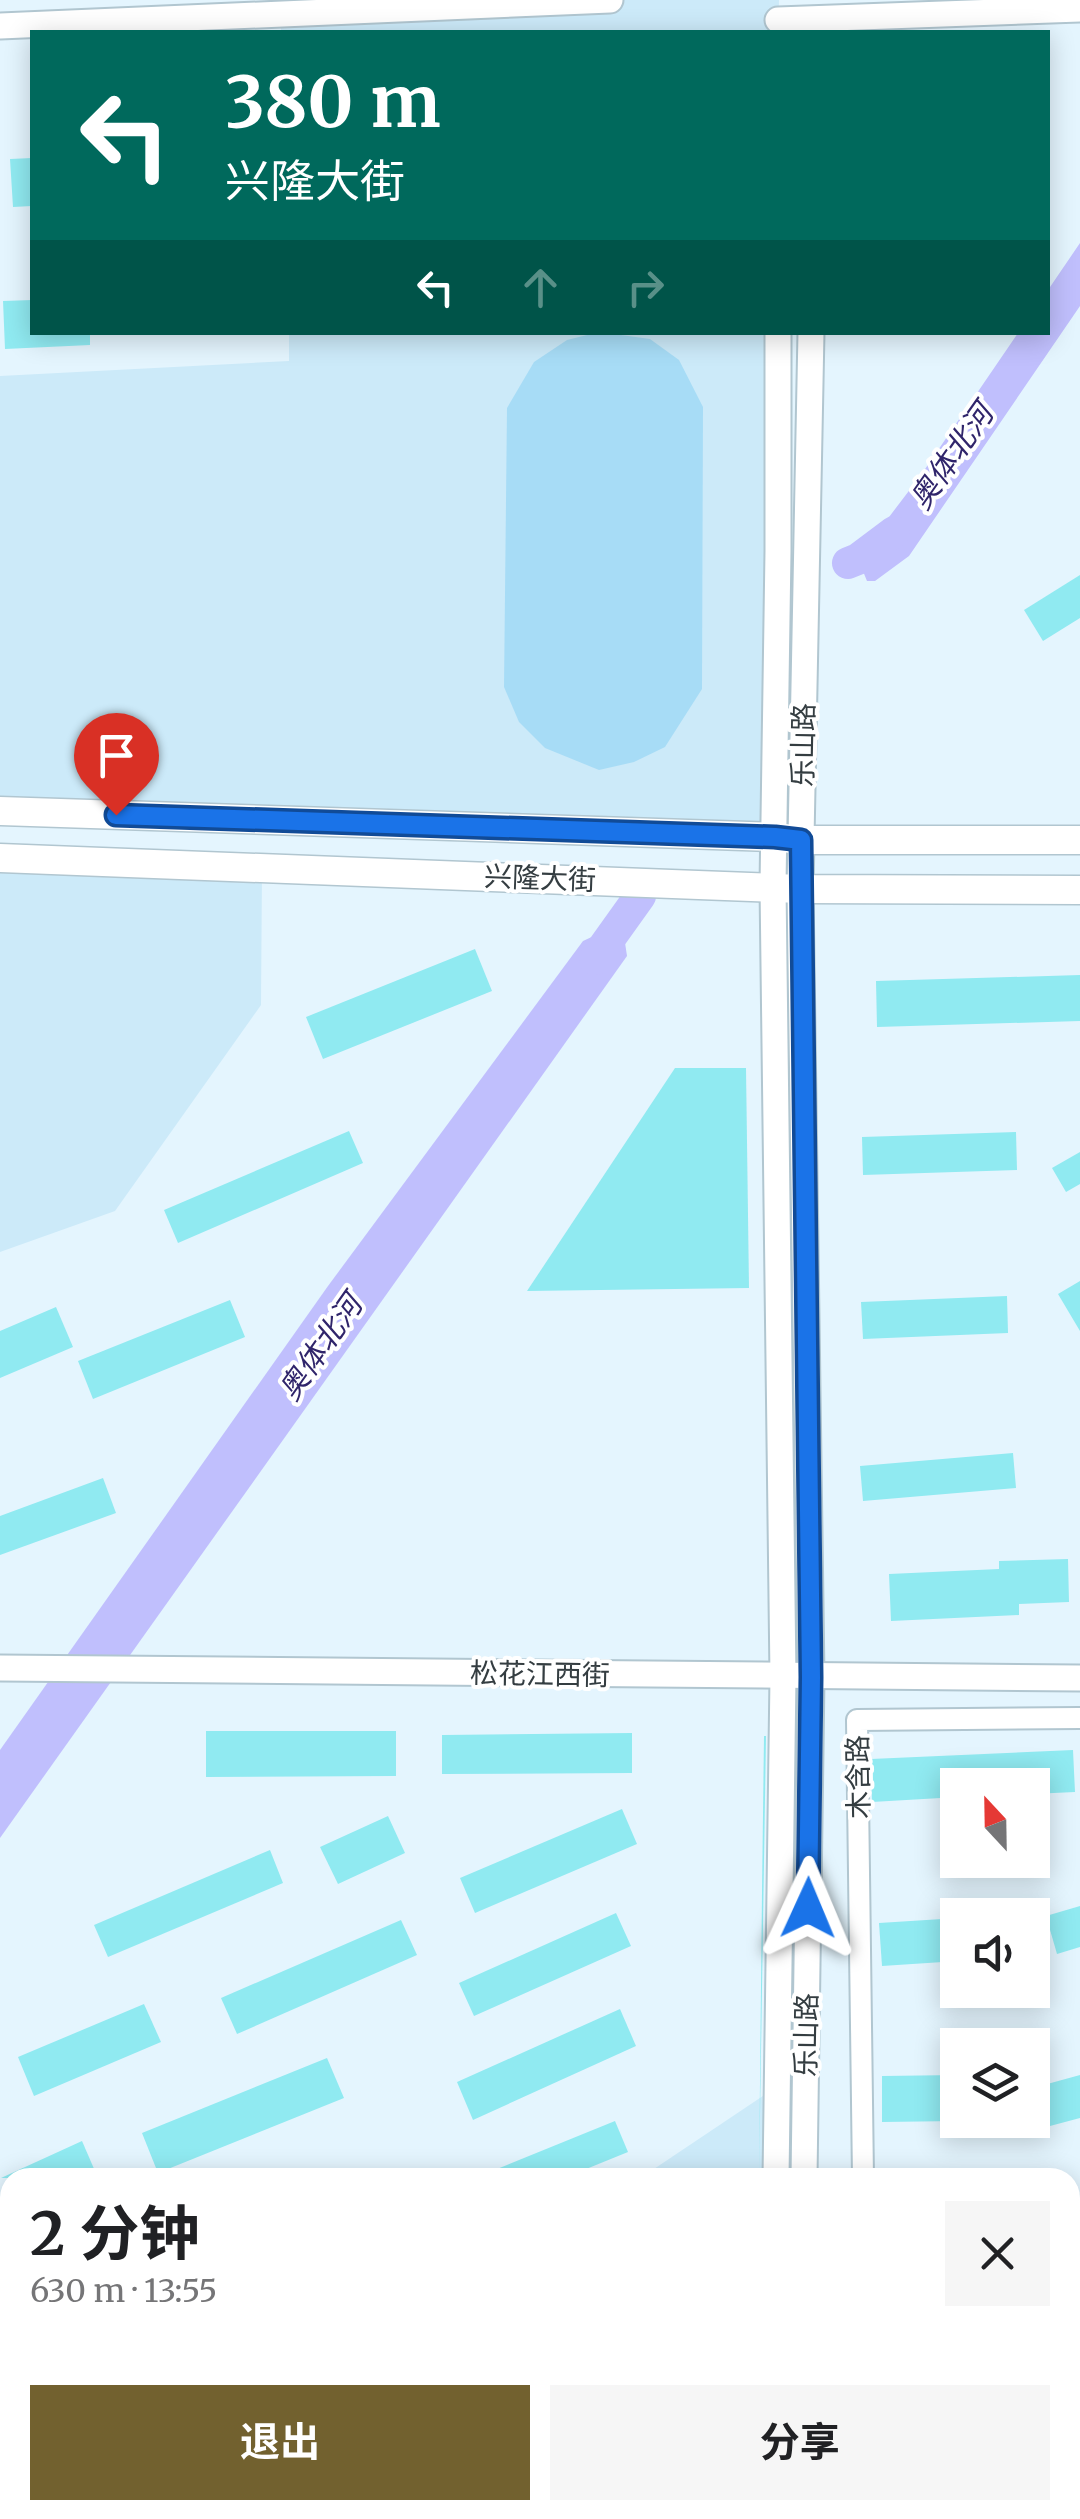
<!DOCTYPE html>
<html lang="zh">
<head>
<meta charset="utf-8">
<style>
  body { margin:0; font-family:Merriweather,"Noto Sans SC",serif; background:#f6f6f6; color:#202124; height:100vh; display:flex; flex-direction:column; font-size:38px; white-space:nowrap }
  * { box-sizing:border-box; margin:0 }
  p { font-size:32px; color:#757577 }
  .icon { flex:none; width:55px; height:55px; fill:none; stroke:currentColor; stroke-width:2; stroke-linecap:round; stroke-linejoin:round }
  .map { position:relative; flex:1; overflow:hidden }
  .panel { position:absolute; left:0px; top:2168px; width:1080px; height:352px; display:flex; flex-direction:column; background:#fff; border-radius:30px 30px 0 0; box-shadow:0 5px 25px #0003 }
  .panel>* { flex:none }
  .top-card { position:absolute; left:30px; top:30px; width:1020px; height:305px; border-radius:0px; box-shadow:0 5px 25px #0003; background:#00695c; color:#fff; overflow:hidden }
  .needle { width:65px; rotate:338deg }
  .buttons { position:absolute; left:940px; top:1768px; display:grid; gap:20px }
  .buttons a { display:grid; place-items:center; width:110px; height:110px; border-radius:0px; background:#fff; box-shadow:0 5px 25px #0003; font-size:50px }
  .pin { position:absolute; display:grid; place-items:center; width:85px; height:85px; color:#fff; margin:-102px -42px; border-radius:50% 50% 50% 0; rotate:-45deg; box-shadow:0 0 10px #0007 }
  .pin .icon { rotate:45deg }
  .me { position:absolute; width:110px; margin:-55px; rotate:1deg; stroke-linejoin:round; filter:drop-shadow(0 0 8px #0008) }
  .turn { display:flex; align-items:center; gap:35px; height:210px; padding:0 30px; font-size:45px }
  .turn .icon { width:130px; height:130px; stroke-width:2.5 }
  .turn b { display:block; font-size:70px; line-height:85px }
  .lanes { display:flex; align-items:center; height:95px; padding:0 30px; background:#0003; justify-content:center; gap:50px; direction:ltr }
  .lanes .off { opacity:.35 }
  .round { display:grid; place-items:center; flex:none; width:105px; height:105px; border-radius:0px; background:#f6f6f6 }
  .summary { display:flex; align-items:center; justify-content:space-between; height:170px; padding:0 30px }
  h1 { font-size:60px; font-weight:700; line-height:75px }
  .cta { display:flex; gap:20px; margin-top:auto; padding:20px 30px }
  .cta a { flex:1; height:115px; border-radius:0px; background:#72612f; color:#fff; font-size:40px; font-weight:700; line-height:115px; text-align:center }
  .cta a+a { background:#f6f6f6; color:#202124 }
  .map>svg:first-child { display:block }
  .built { fill:#cceaf9 }
  .green { fill:#a7dcf6 }
  .water { fill:#c0bffd }
  .lines { fill:none; stroke-linecap:round; stroke-linejoin:round }
  .river { stroke:#c0bffd; stroke-width:32 }
  .building { fill:#90eaf1 }
  .minor-casing { stroke:#b1c6d0; stroke-width:24 }
  .tertiary-casing { stroke:#b1c6d0; stroke-width:29 }
  .secondary-casing { stroke:#b1c6d0; stroke-width:31 }
  .primary-casing { stroke:#7f99bb; stroke-width:36 }
  .minor { stroke:#fff; stroke-width:20 }
  .tertiary { stroke:#fff; stroke-width:25 }
  .secondary { stroke:#fff; stroke-width:28 }
  .primary { stroke:#cbe0fd; stroke-width:32 }
  .route-casing { stroke:#114b97; stroke-width:25 }
  .route { stroke:#1a73e8; stroke-width:18 }
  .labels { text-anchor:middle; dominant-baseline:central; stroke-width:8; stroke-linejoin:round; paint-order:stroke }
  .street-label { font-size:28px; fill:#343d41; stroke:#fff }
  .water-label { font-size:30px; font-style:italic; fill:#30256b; stroke:#fff }
</style>
</head>
<body>
<div class="map">
<svg width="1080" height="2519" viewBox="0 0 1080 2519">
  <rect width="100%" height="100%" fill="#e4f5fe"/>
  <g class="built">
    <polygon points="610,0 779,0 778,32 281,32 281,14"/>
    <polygon points="289,333 776,333 775,842 0,812 0,376 289,361"/>
    <polygon points="0,858 262,869 261,1005 115,1211 0,1252"/>
    <polygon points="778,2086 776,2177 642,2177"/>
    <polygon points="10,2319 10,2510 239,2510 99,2519 0,2519 0,2320"/>
  </g>
  <polygon class="green" points="599,332 650,339 679,360 703,407 702,689 665,747 634,762 599,770 545,748 519,722 504,687 507,408 534,362 567,340"/>
  <g class="water">
    <polygon points="1080,243 1080,306 909,556 875,581 867,581 858,559 866,537 886,521 921,475 1018,333 1048,332 1048,290"/>
    <polygon points="622,923 627,956 0,1838 0,1750 328,1286 583,941"/>
  </g>
  <g class="lines">
    <g class="river">
      <polyline points="848,563 858,559 894,532"/>
      <polyline points="595,959 640,896"/>
    </g>
  </g>
  <g class="building">
    <polygon points="32,158 32,206 13,207 10,159"/>
    <polygon points="32,300 32,332 90,332 90,345 5,349 3,301"/>
    <polygon points="1080,575 1080,618 1043,641 1024,610"/>
    <polygon points="475,949 492,991 323,1059 306,1017"/>
    <polygon points="1080,975 1080,1021 877,1027 876,981"/>
    <polygon points="675,1068 746,1068 749,1288 527,1291"/>
    <polygon points="349,1131 363,1163 178,1243 164,1210"/>
    <polygon points="1016,1132 1017,1170 863,1175 862,1137"/>
    <polygon points="1080,1152 1080,1184 1066,1192 1052,1168"/>
    <polygon points="1080,1281 1080,1331 1058,1294"/>
    <polygon points="1007,1296 1008,1333 863,1339 861,1302"/>
    <polygon points="230,1300 245,1337 93,1399 78,1361"/>
    <polygon points="56,1307 73,1347 0,1378 0,1331"/>
    <polygon points="1013,1453 1016,1488 863,1501 860,1466"/>
    <polygon points="103,1478 116,1513 0,1555 0,1516"/>
    <polygon points="1068,1559 1069,1602 1019,1604 1019,1615 891,1621 889,1574 999,1569 999,1561"/>
    <polygon points="206,1731 396,1731 396,1776 206,1777"/>
    <polygon points="632,1733 632,1773 442,1774 442,1735"/>
    <polygon points="764,1736 766,1736 759,2178 762,1892"/>
    <polygon points="1073,1750 1075,1792 1032,1794 1032,1785 958,1785 958,1797 872,1802 871,1759"/>
    <polygon points="622,1809 637,1844 475,1913 460,1878"/>
    <polygon points="388,1816 405,1853 338,1884 320,1847"/>
    <polygon points="270,1850 283,1883 108,1957 94,1925"/>
    <polygon points="1080,1906 1080,1947 1057,1954 1046,1916"/>
    <polygon points="616,1913 631,1946 474,2016 459,1983"/>
    <polygon points="958,1918 958,1961 882,1966 879,1923"/>
    <polygon points="401,1920 417,1955 237,2034 221,1998"/>
    <polygon points="144,2004 161,2042 34,2096 18,2057"/>
    <polygon points="620,2009 636,2046 473,2120 457,2082"/>
    <polygon points="327,2058 344,2098 158,2173 142,2133"/>
    <polygon points="958,2075 958,2121 882,2122 882,2076"/>
    <polygon points="1080,2075 1080,2118 1050,2126 1040,2086"/>
    <polygon points="615,2121 628,2152 564,2178 475,2178"/>
    <polygon points="82,2141 98,2178 1,2178"/>
  </g>
  <g class="lines">
    <defs>
      <polyline id="minor" points="863,2178 857,1720 1080,1718"/>
      <g id="tertiary">
        <polyline points="778,20 1080,9"/>
        <polyline points="0,26 610,0"/>
        <polyline points="0,1668 1080,1678"/>
        <polyline points="776,2178 783,1677 773,886 778,551 778,332"/>
        <polyline points="804,2178 811,1677 800,889 811,332"/>
        <polyline points="772,2519 773,2510"/>
        <polyline points="799,2519 800,2510"/>
      </g>
      <g id="secondary">
        <polyline points="0,811 775,837 801,840 1080,840"/>
        <polyline points="0,858 800,889 1080,890"/>
      </g>
      <g id="primary">
        <polyline points="1070,2461 1080,2461"/>
        <polyline points="1070,2504 1080,2503"/>
        <polyline points="99,2519 239,2510"/>
        <polyline points="852,2519 948,2510"/>
      </g>
    </defs>
    <use href="#minor" class="minor-casing"/>
    <use href="#tertiary" class="tertiary-casing"/>
    <use href="#secondary" class="secondary-casing"/>
    <use href="#primary" class="primary-casing"/>
    <use href="#minor" class="minor"/>
    <use href="#tertiary" class="tertiary"/>
    <use href="#secondary" class="secondary"/>
    <use href="#primary" class="primary"/>
  </g>
  <g class="lines">
    <defs>
      <polyline id="route" points="116,815 775,837 801,840 811,1677 808,1908"/>
    </defs>
    <use href="#route" class="route-casing"/>
    <use href="#route" class="route"/>
  </g>
  <g class="labels">
    <g class="street-label">
      <text transform="translate(803 745) rotate(-89)">乐山路</text>
      <text transform="translate(540 878) rotate(2)">兴隆大街</text>
      <text transform="translate(540 1674) rotate(1)">松花江西街</text>
      <text transform="translate(858 1777) rotate(-91)">木含路</text>
      <text transform="translate(806 2035) rotate(-89)">乐山路</text>
    </g>
    <g class="water-label">
      <text transform="translate(951 456) rotate(-55)">奥体北河</text>
      <text transform="translate(320 1347) rotate(-55)">奥体北河</text>
    </g>
  </g>
</svg>
<div class="buttons">
<a><svg class="needle" viewBox="-14 -14 28 28"><path d="M0-13l5 13h-10z" fill="#e53935"/><path d="M0 13l5-13h-10z" fill="#757577"/></svg></a>
<a><svg class="icon" aria-label="sound" viewBox="0 0 24 24"><path d="M4 9h4l5-4v14l-5-4H4zM17 9q2 3 0 6"/></svg></a>
<a><svg class="icon" aria-label="layers" viewBox="0 0 24 24"><path d="M12 4l9 5-9 5-9-5zM3 14l9 5 9-5"/></svg></a>
</div>
<div class="pin" style="left:116px;top:815px;background:#d93025"><svg class="icon" aria-label="arrive" viewBox="0 0 24 24"><path d="M6 21V4h12l-3 4 3 4H6"/></svg></div>
<svg class="me" style="left:808px;top:1908px" viewBox="-20 -20 40 40"><path d="M0-17L14 15 0 8-14 15z" fill="#1a73e8" stroke="#fff" stroke-width="4"/></svg>
<div class="top-card">
<div class="turn"><svg class="icon" aria-label="left" viewBox="0 0 24 24"><path d="M17 20v-9H6M10 6l-5 5 5 5"/></svg><div><b>380 m</b>兴隆大街</div></div>
<div class="lanes"><svg class="icon" aria-label="left" viewBox="0 0 24 24"><path d="M17 20v-9H6M10 6l-5 5 5 5"/></svg><svg class="icon off" aria-label="ahead" viewBox="0 0 24 24"><path d="M12 20V5M6 11l6-6 6 6"/></svg><svg class="icon off" aria-label="right" viewBox="0 0 24 24"><path d="M7 20v-9h11M14 6l5 5-5 5"/></svg></div>
</div>
<section class="panel">
<div class="summary"><div><h1>2 分钟</h1><p>630 m · 13:55</p></div><a class="round"><svg class="icon" aria-label="close" viewBox="0 0 24 24"><path d="M6 6l12 12M18 6L6 18"/></svg></a></div>
<div class="cta"><a>退出</a><a>分享</a></div>
</section>
</div>
</body>
</html>
